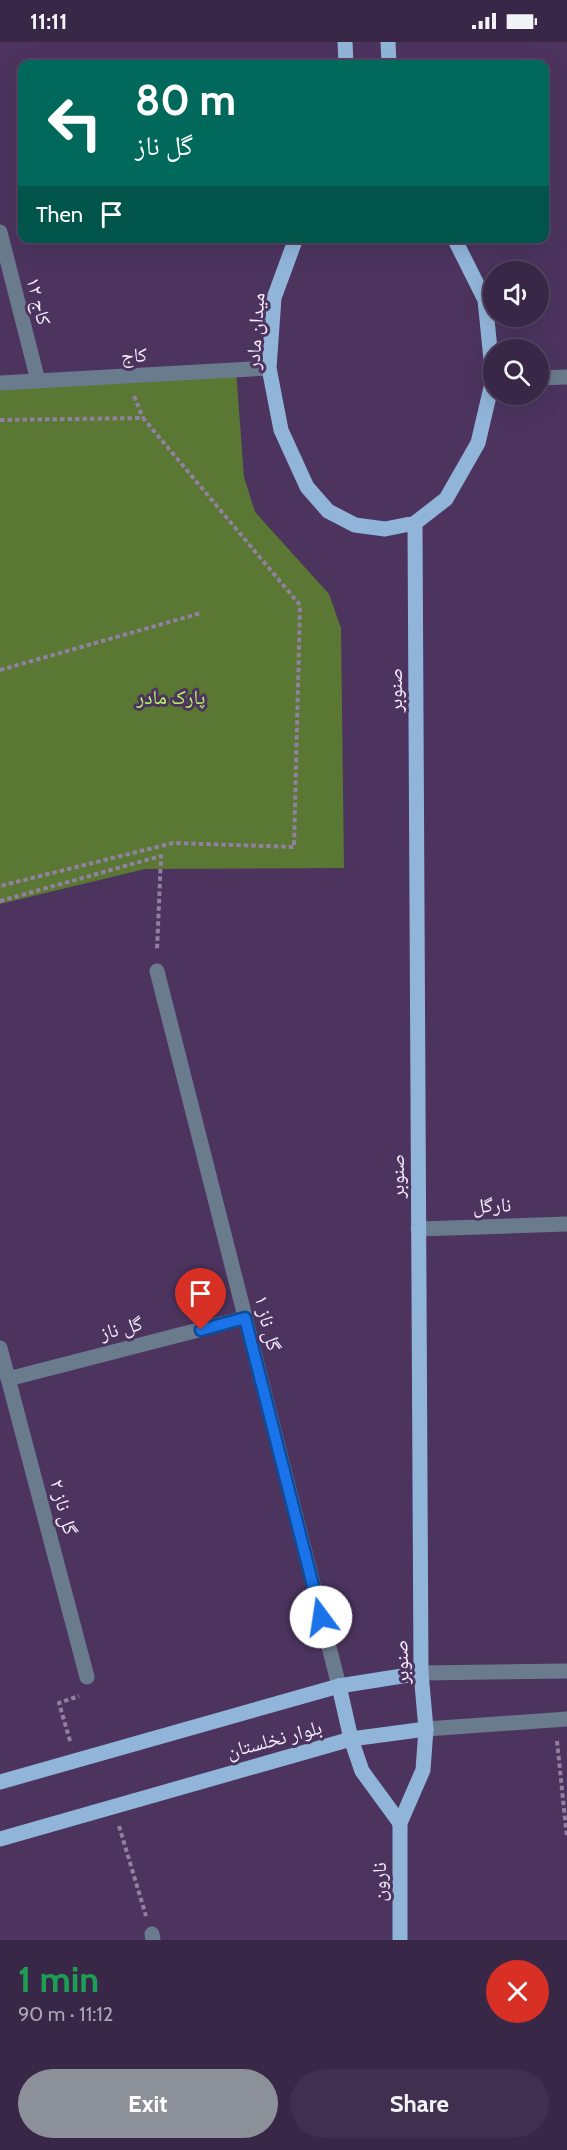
<!DOCTYPE html>
<html lang="en">
<head>
<meta charset="utf-8">
<style>
  body { margin:0; font-family:Cabin,"Noto Naskh Arabic",sans-serif; background:#402f4e; color:#f1f3f6; height:100vh; display:flex; flex-direction:column; font-size:22px; white-space:nowrap }
  * { box-sizing:border-box; margin:0 }
  p { font-size:20px; color:#aba5b4 }
  .icon { flex:none; width:33px; height:33px; fill:none; stroke:currentColor; stroke-width:2; stroke-linecap:round; stroke-linejoin:round }
  .map { position:relative; height:1898px; overflow:hidden }
  .side { display:flex; flex-direction:column; background:#392747; flex:1 }
  .side>* { flex:none }
  .guide { position:absolute; left:18px; top:18px; width:531px; height:183px; border-radius:12px; box-shadow:0 6px 24px #0002,0 0 0 2px #534460; background:#00695c; color:#fff; overflow:hidden }
  .fabs { position:absolute; left:483px; top:219px; display:grid; gap:12px }
  .fabs a { display:grid; place-items:center; width:66px; height:66px; border-radius:50%; background:#392747; box-shadow:0 6px 24px #0002,0 0 0 2px #534460; font-size:30px }
  .pin { position:absolute; display:grid; place-items:center; width:51px; height:51px; color:#fff; margin:-62px -26px; border-radius:50% 50% 50% 0; rotate:-45deg; box-shadow:0 0 6px #0007 }
  .pin .icon { rotate:45deg }
  .me { position:absolute; width:66px; margin:-33px; rotate:346deg; stroke-linejoin:round; filter:drop-shadow(0 0 4px #0008) }
  .turn { display:flex; align-items:center; gap:21px; height:126px; padding:0 18px; font-size:27px }
  .turn .icon { width:78px; height:78px; stroke-width:2.5 }
  .turn b { display:block; font-size:42px; line-height:51px }
  .then { display:flex; align-items:center; height:57px; padding:0 18px; background:#0003; gap:12px; font-size:22px }
  .round { display:grid; place-items:center; flex:none; width:63px; height:63px; border-radius:32px; background:#402f4e }
  .head { display:flex; align-items:center; justify-content:space-between; height:102px; padding:0 18px }
  h1 { font-size:36px; font-weight:800; line-height:45px; color:#1e9e55 }
  .cta { display:flex; gap:12px; margin-top:auto; padding:12px 18px }
  .cta a { flex:1; height:69px; border-radius:36px; background:#8c9099; color:#fff; font-size:24px; font-weight:800; line-height:69px; text-align:center }
  .cta a+a { background:#402f4e; color:#f1f3f6 }
  .status { display:flex; justify-content:space-between; align-items:center; height:42px; padding:0 30px; background:#392747; direction:ltr }
  .status svg { height:16px; fill:currentColor }
  .map>svg:first-child { display:block }
  .green { fill:#5a7733 }
  .lines { fill:none; stroke-linecap:round; stroke-linejoin:round }
  .path { stroke:#9280a0; stroke-width:4; stroke-dasharray:4.5 3; stroke-linecap:butt }
  .minor { stroke:#6a7b8d; stroke-width:15 }
  .major { stroke:#91b5d9; stroke-width:15 }
  .route-casing { stroke:#114b97; stroke-width:15 }
  .route { stroke:#1a73e8; stroke-width:10 }
  .labels { text-anchor:middle; dominant-baseline:central; stroke-width:6; stroke-linejoin:round; paint-order:stroke }
  .street-label { font-size:20px; fill:#f5edfd; stroke:#4c345f }
  .park-label { font-size:20px; fill:#bcf865; stroke:#4c345f }
</style>
</head>
<body>
<div class="status"><b>11:11</b><svg viewBox="0 0 49 12"><path d="M0 12V9h3v3zM5 12V6h3v6zM10 12V3h3v9zM15 12V0h3v12zM26 1h20v11H26zM47 4h2v5h-2z"/></svg></div>
<div class="map">
<svg width="567" height="1898" viewBox="0 0 567 1898">
  <rect width="100%" height="100%" fill="#4c345f"/>
  <polygon class="green" points="236,328 244,435 255,470 329,552 341,586 344,826 145,827 0,862 0,342"/>
  <g class="lines">
    <g class="path">
      <polyline points="134,354 143,376"/>
      <polyline points="0,378 143,376 300,563 294,805 173,801 0,844"/>
      <polyline points="0,628 201,571"/>
      <polyline points="0,859 161,814 157,908"/>
      <polyline points="70,1699 59,1661 79,1654"/>
      <polyline points="557,1699 567,1796"/>
      <polyline points="119,1784 146,1874"/>
    </g>
    <g class="minor">
      <polyline points="0,190 38,339"/>
      <polyline points="538,336 567,335"/>
      <polyline points="0,341 269,326"/>
      <polyline points="157,929 339,1644"/>
      <polyline points="418,1187 567,1182"/>
      <polyline points="0,1306 87,1635"/>
      <polyline points="8,1337 245,1276"/>
      <polyline points="421,1631 567,1629"/>
      <polyline points="426,1687 567,1677"/>
      <polyline points="152,1892 153,1898"/>
    </g>
    <g class="major">
      <polyline points="345,0 346,22"/>
      <polyline points="388,0 389,22"/>
      <polyline points="296,196 274,256 269,326 281,388 307,445 328,469 355,483 385,487 415,481 446,457 478,401 493,337 485,258 454,196"/>
      <polyline points="339,1644 351,1697 362,1729 400,1781"/>
      <polyline points="0,1740 339,1644 421,1631"/>
      <polyline points="0,1797 351,1697 426,1687"/>
      <polyline points="400,1898 400,1781 423,1728 426,1687 421,1631 415,481"/>
    </g>
  </g>
  <g class="lines">
    <defs>
      <polyline id="route" points="201,1288 245,1276 321,1575"/>
    </defs>
    <use href="#route" class="route-casing"/>
    <use href="#route" class="route"/>
  </g>
  <g class="labels">
    <g class="street-label">
      <text transform="translate(39 259) rotate(76)">کاج ۱۲</text>
      <text transform="translate(255 289) rotate(-86)">میدان مادر</text>
      <text transform="translate(134 313) rotate(-3)">کاج</text>
      <text transform="translate(395 648) rotate(-90)">صنوبر</text>
      <text transform="translate(397 1134) rotate(-90)">صنوبر</text>
      <text transform="translate(492 1163) rotate(-2)">نارگل</text>
      <text transform="translate(268 1281) rotate(76)">گل ناز ۱</text>
      <text transform="translate(121 1286) rotate(-14)">گل ناز</text>
      <text transform="translate(64 1465) rotate(75)">گل ناز ۲</text>
      <text transform="translate(401 1620) rotate(-92)">صنوبر</text>
      <text transform="translate(274 1697) rotate(-15)">بلوار نخلستان</text>
      <text transform="translate(379 1840) rotate(-90)">نارون</text>
    </g>
    <g class="park-label">
      <text x="171" y="655">پارک مادر</text>
    </g>
  </g>
</svg>
<div class="fabs">
<a><svg class="icon" aria-label="sound" viewBox="0 0 24 24"><path d="M4 9h4l5-4v14l-5-4H4zM17 9q2 3 0 6"/></svg></a>
<a><svg class="icon" aria-label="search" viewBox="0 0 24 24"><circle cx="10" cy="10" r="6"/><path d="M15 15l6 6"/></svg></a>
</div>
<div class="pin" style="left:201px;top:1288px;background:#d93025"><svg class="icon" aria-label="arrive" viewBox="0 0 24 24"><path d="M6 21V4h12l-3 4 3 4H6"/></svg></div>
<svg class="me" style="left:321px;top:1575px" viewBox="-20 -20 40 40"><circle r="19" fill="#fff"/><path d="M0-13L10 11 0 6-10 11z" fill="#1a73e8"/></svg>
<div class="guide">
<div class="turn"><svg class="icon" aria-label="left" viewBox="0 0 24 24"><path d="M17 20v-9H6M10 6l-5 5 5 5"/></svg><div><b>80 m</b>گل ناز</div></div>
<div class="then">Then<svg class="icon" aria-label="arrive" viewBox="0 0 24 24"><path d="M6 21V4h12l-3 4 3 4H6"/></svg></div>
</div>
</div>
<section class="side">
<div class="head"><div><h1>1 min</h1><p>90 m · 11:12</p></div><a class="round" style="background:#d93025;color:#fff"><svg class="icon" aria-label="close" viewBox="0 0 24 24"><path d="M6 6l12 12M18 6L6 18"/></svg></a></div>
<div class="cta"><a>Exit</a><a>Share</a></div>
</section>
</body>
</html>
